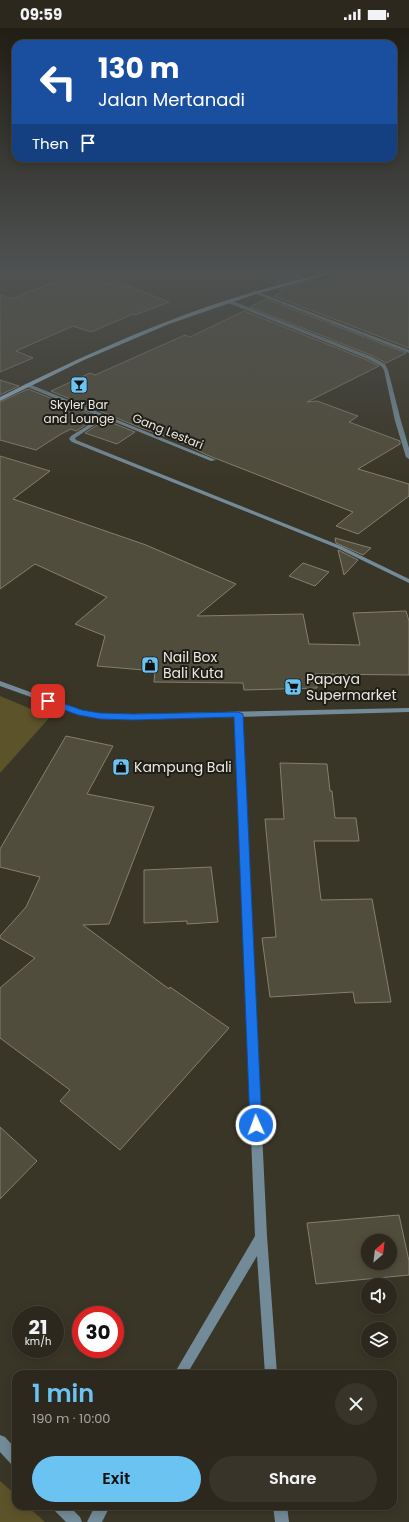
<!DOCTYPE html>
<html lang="en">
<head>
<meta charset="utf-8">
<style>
  body { margin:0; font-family:Poppins,sans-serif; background:#38342a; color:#f1f3f6; height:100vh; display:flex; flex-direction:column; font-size:15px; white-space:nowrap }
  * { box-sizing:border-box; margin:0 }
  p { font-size:13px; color:#a6a6a4 }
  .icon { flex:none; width:22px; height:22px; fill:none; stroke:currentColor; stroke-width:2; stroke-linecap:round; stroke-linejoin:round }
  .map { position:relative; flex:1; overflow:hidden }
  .sheet { position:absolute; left:12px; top:1342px; width:385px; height:140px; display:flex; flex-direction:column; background:#2c281d; border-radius:12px; box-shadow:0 2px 10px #0003,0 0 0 1px #48443b }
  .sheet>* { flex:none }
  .banner { position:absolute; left:12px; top:12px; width:385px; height:122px; border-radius:12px; box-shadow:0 2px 10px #0003,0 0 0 1px #48443b; background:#1a4fa0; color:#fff; overflow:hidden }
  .needle { width:26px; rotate:28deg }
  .fabs { position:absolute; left:361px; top:1206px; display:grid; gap:8px }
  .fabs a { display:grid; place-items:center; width:36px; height:36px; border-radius:50%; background:#2c281d; box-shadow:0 2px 10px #0003,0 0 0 1px #48443b; font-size:20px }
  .speed { position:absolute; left:12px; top:1278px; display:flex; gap:8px; font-size:20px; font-weight:700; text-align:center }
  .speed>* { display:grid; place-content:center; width:52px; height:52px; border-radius:50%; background:#2c281d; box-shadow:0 2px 10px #0003,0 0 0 1px #48443b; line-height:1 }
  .speed small { font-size:10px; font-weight:400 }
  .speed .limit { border:6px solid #d22; background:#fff; color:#111 }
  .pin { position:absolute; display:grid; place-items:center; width:34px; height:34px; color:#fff; margin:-17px; border-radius:8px; box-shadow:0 2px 6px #0006 }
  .me { position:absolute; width:44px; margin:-22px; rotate:358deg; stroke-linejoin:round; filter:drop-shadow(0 0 3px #0008) }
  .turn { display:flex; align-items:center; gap:14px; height:84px; padding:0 20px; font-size:18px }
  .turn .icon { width:52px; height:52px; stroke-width:2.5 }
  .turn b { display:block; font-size:28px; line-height:34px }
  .then { display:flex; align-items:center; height:38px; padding:0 20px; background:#0003; gap:8px; font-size:15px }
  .round { display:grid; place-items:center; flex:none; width:42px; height:42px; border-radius:21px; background:#38342a }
  .overview { display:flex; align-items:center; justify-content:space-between; height:68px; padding:0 20px }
  h1 { font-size:24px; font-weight:600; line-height:30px; color:#6bc3f2 }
  .button { display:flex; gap:8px; margin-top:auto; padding:8px 20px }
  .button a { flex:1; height:46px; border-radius:24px; background:#6bc3f2; color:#111; font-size:16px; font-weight:600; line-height:46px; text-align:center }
  .button a+a { background:#38342a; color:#f1f3f6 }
  .status { display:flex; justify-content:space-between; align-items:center; height:28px; padding:0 20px; background:#2c281d; direction:ltr }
  .status svg { height:11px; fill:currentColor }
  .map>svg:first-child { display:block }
  .green { fill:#5d532a }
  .building { fill:#514d3c; stroke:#847f6e; fill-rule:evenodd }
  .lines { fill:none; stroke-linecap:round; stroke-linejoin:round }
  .minor { fill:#738b99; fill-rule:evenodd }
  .tertiary { fill:#738b99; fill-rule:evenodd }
  .secondary { fill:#94bbd2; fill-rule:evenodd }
  .route { fill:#1a73e8; stroke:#114b97 }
  .labels { text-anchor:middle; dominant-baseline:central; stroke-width:4; stroke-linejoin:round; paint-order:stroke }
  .far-poi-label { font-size:12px; fill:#ebe9df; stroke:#1f1d17 }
  .far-street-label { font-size:12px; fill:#ebe9df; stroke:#1f1d17 }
  .poi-label { font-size:14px; fill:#ebe9df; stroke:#1f1d17; text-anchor:start }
</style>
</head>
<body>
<div class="status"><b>09:59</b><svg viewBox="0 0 49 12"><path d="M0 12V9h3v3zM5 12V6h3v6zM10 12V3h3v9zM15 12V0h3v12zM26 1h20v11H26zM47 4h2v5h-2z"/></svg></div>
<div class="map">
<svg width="409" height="1494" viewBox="0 0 409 1494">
  <rect width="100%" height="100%" fill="#3a3627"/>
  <g class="green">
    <polygon points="0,668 50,689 0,745"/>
    <polygon points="0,1453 16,1467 16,1478 27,1478 45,1494 0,1494"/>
  </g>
  <g class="building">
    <polygon points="273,242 280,242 302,249 279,255"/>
    <polygon points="355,242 409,242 409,320 274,268 282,264 281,261 313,252 319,254"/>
    <polygon points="77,245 109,256 115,253 169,274 135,287 133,286 91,304 73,298 16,323 33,330 0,344 0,267 11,271"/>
    <polygon points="266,271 406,325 386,335 373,328 250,279"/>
    <polygon points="244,283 367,332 379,338 307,374 317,373 358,388 349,394 400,413 400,416 358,441 409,456 409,468 358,506 336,498 353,484 207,427 172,410 170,410 141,400 51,363 90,345 95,347 185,307 190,309"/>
    <polygon points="0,352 19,358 0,367"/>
    <polygon points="28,361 98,389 76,403 71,401 61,406 36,422 0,412 0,374"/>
    <polygon points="105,392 135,404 117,416 85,405"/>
    <polygon points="0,428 50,443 13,471 146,517 236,556 197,588 303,586 309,616 360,617 353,585 406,583 409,593 409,647 315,646 317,660 244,662 243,655 154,654 155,643 97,638 105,608 75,596 107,569 35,536 0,561"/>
    <polygon points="335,510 371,520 363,527 336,515"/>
    <polygon points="338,522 358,532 344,547"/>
    <polygon points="303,535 329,544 315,558 289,548"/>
    <polygon points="66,708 113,718 87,766 154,779 109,896 83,897 169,961 170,959 229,1000 120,1122 60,1073 70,1062 0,1010 0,960 35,930 0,910 0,908 26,879 40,849 0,839 0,821"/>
    <polygon points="280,735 327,736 330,763 332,763 335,790 356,790 359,813 314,813 321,872 372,871 391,974 355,975 353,964 270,969 262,910 276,909 265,791 284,791"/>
    <polygon points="211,839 218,894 187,896 187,893 144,895 144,842"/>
    <polygon points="0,1099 37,1133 0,1171"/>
    <path d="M399 1187 409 1233V1247L316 1256 307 1195ZM368 1213H390V1235H368Z"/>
  </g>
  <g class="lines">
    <g class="minor">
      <polygon points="254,263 256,263 409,322 409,325 254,265"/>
      <polygon points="226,272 230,272 372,329 385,336 388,342 401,393 409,420 409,431 406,429 395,393 384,342 381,338 368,331 226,274"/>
      <polygon points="25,356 29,356 216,432 211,433 105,390 75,410 76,412 341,518 409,551 409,555 337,520 72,414 69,411 71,408 101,389 25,358"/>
      <polygon points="238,683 242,686 267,1208 277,1346 265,1346 257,1228 187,1346 174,1346 255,1208 234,686"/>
      <polygon points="0,1407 5,1409 16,1421 16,1438 11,1436 0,1424"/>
      <polygon points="53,1478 69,1478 80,1489 82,1494 66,1494 55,1483"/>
      <polygon points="95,1478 110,1478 102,1494 87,1494"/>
      <polygon points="273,1478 287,1478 289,1494 275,1494"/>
    </g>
    <polygon class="tertiary" points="0,653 82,683 100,685 133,686 409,680 409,684 133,692 100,691 81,687 0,658"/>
    <path class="secondary" d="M338 242H345L256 266 169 296 84 332 0 373V369C68 335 137 303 209 278 251 264 294 252 338 242Z"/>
  </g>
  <linearGradient id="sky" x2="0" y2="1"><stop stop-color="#201e15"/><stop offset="0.54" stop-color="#4f5252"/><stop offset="1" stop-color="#4f5252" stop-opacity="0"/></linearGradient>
  <rect width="409" height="451" fill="url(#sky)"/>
  <polygon class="route" points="48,670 82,682 100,685 133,686 238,684 243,686 262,1097 261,1101 256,1103 252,1101 250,1097 234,689 133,692 100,691 78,687 45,675 44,673"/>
  <defs>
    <symbol id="bar-square" viewBox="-11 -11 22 22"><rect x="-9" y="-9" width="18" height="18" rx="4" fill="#6bc3f2" stroke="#1f1d17"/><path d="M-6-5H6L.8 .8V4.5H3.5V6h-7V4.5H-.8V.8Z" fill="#111"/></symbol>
    <symbol id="shop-square" viewBox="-11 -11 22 22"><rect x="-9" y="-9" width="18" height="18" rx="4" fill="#6bc3f2" stroke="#1f1d17"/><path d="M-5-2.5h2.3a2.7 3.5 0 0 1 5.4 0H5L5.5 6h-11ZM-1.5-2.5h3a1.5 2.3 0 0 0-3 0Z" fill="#111"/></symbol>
    <symbol id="supermarket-square" viewBox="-11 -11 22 22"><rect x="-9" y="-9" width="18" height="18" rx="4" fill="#6bc3f2" stroke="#1f1d17"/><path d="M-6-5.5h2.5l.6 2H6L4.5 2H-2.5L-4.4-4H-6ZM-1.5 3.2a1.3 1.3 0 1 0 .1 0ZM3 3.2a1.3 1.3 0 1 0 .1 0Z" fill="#111"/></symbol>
  </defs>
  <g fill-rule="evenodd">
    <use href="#bar-square" x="69" y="347" width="20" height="20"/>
    <use href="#shop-square" x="140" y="627" width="20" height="20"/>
    <use href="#supermarket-square" x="283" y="649" width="20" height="20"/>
    <use href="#shop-square" x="111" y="729" width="20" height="20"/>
  </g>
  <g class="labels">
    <g class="far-poi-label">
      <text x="79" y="376">Skyler Bar<tspan x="79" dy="14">and Lounge</tspan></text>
    </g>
    <g class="far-street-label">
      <text transform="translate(168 403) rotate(22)">Gang Lestari</text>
    </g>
    <g class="poi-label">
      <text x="163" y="629">Nail Box<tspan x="163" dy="16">Bali Kuta</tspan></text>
      <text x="306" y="651">Papaya<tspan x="306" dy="16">Supermarket</tspan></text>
      <text x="134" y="739">Kampung Bali</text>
    </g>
  </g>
</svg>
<div class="fabs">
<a><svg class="needle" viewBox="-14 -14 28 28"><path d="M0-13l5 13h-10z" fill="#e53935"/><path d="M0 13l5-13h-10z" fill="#a6a6a4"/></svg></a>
<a><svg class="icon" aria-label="sound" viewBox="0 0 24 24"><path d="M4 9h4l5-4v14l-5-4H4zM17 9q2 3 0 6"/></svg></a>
<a><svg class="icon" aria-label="layers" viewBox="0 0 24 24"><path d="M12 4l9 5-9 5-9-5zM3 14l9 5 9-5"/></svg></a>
</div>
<div class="speed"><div>21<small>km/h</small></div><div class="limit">30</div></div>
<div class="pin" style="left:48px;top:673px;background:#d93025"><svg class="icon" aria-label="arrive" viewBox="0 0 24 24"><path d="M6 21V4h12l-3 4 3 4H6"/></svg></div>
<svg class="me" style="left:256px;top:1097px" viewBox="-20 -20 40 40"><circle r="17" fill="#1a73e8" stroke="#fff" stroke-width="3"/><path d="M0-11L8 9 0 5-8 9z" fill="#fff"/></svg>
<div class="banner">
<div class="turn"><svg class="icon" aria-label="left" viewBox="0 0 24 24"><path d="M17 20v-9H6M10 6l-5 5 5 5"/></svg><div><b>130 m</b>Jalan Mertanadi</div></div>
<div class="then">Then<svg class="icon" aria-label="arrive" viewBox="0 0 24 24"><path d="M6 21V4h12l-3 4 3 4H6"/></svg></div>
</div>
<section class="sheet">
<div class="overview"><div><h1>1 min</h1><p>190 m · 10:00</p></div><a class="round"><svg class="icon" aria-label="close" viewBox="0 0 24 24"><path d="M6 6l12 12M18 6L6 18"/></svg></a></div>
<div class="button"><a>Exit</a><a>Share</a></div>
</section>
</div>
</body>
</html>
